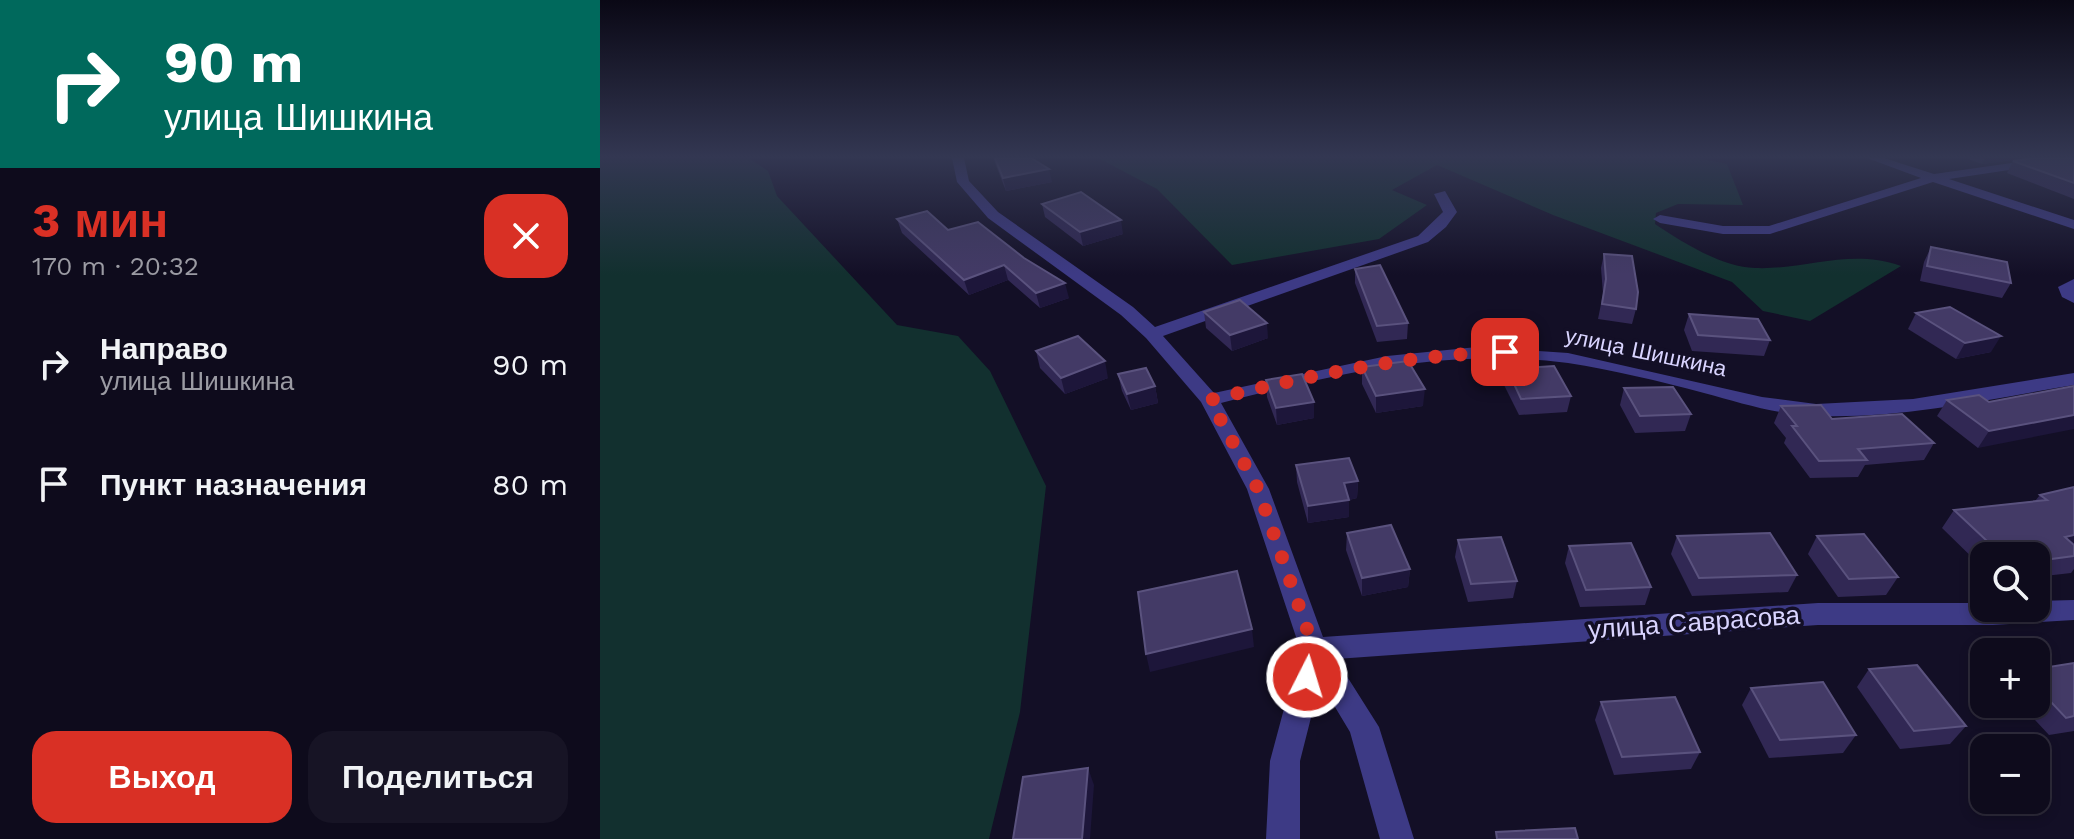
<!DOCTYPE html>
<html lang="ru">
<head>
<meta charset="utf-8">
<style>
  body { margin:0; font-family:"Work Sans",sans-serif; background:#171425; color:#f1f3f6; height:100vh; display:flex; flex-direction:column; font-size:30px; white-space:nowrap }
  * { box-sizing:border-box; margin:0 }
  p { font-size:26px; color:#9b9ba3 }
  .icon { flex:none; width:44px; height:44px; fill:none; stroke:currentColor; stroke-width:2; stroke-linecap:round; stroke-linejoin:round }
  .map { position:relative; flex:1; overflow:hidden }
  .panel { display:flex; flex-direction:column; background:#0e0b1c; width:600px }
  .panel>* { flex:none }
  .guide { background:#00695c; color:#fff; overflow:hidden }
  .buttons { position:absolute; left:1370px; top:542px; display:grid; gap:16px }
  .buttons a { display:grid; place-items:center; width:80px; height:80px; border-radius:16px; background:#0e0b1c; box-shadow:0 4px 12px #0003,0 0 0 2px #2e2b3b; font-size:40px }
  .pin { position:absolute; display:grid; place-items:center; width:68px; height:68px; color:#fff; margin:-34px; border-radius:16px; box-shadow:0 4px 12px #0006 }
  .me { position:absolute; width:88px; margin:-44px; rotate:5deg; stroke-linejoin:round; filter:drop-shadow(0 0 6px #0008) }
  .turn { display:flex; align-items:center; gap:28px; height:168px; padding:0 32px; font-size:36px }
  .turn .icon { width:104px; height:104px; stroke-width:2.5 }
  .turn b { display:block; font-size:56px; line-height:68px }
  .round { display:grid; place-items:center; flex:none; width:84px; height:84px; border-radius:24px; background:#171425 }
  .summary { display:flex; align-items:center; justify-content:space-between; height:136px; padding:0 32px }
  h1 { font-size:48px; font-weight:700; line-height:60px; color:#d93025 }
  .cta { display:flex; gap:16px; margin-top:auto; padding:16px 32px }
  .cta a { flex:1; height:92px; border-radius:24px; background:#d93025; color:#fff; font-size:32px; font-weight:700; line-height:92px; text-align:center }
  .cta a+a { background:#171425; color:#f1f3f6 }
  ul { padding:0; list-style:none }
  li { display:flex; align-items:center; gap:24px; height:120px; padding:0 32px }
  li div { flex:1 }
  li b { display:block; font-size:30px }
  li em { font-style:normal }
  main { display:flex; flex:1; min-height:0 }
  .map>svg:first-child { display:block }
  .green { fill:#12302f }
  .lines { fill:none; stroke-linecap:round; stroke-linejoin:round }
  .minor { fill:#3d3a85; fill-rule:evenodd }
  .wall { fill:#312854 }
  .shaded-wall { fill:#1d163a }
  .building { fill:#433a66; stroke:#5a527e; stroke-width:2 }
  .route { stroke:#d93025; stroke-width:14; stroke-dasharray:0 25.2 }
  .labels { text-anchor:middle; dominant-baseline:central; stroke-width:7; stroke-linejoin:round; paint-order:stroke }
  .street-label { font-size:22px; fill:#d9d4ff; stroke:#130f26 }
  .near-street-label { font-size:26px; fill:#d9d4ff; stroke:#130f26 }
</style>
</head>
<body>
<main>
<section class="panel">
<div class="guide">
<div class="turn"><svg class="icon" aria-label="right" viewBox="0 0 24 24"><path d="M7 20v-9h11M14 6l5 5-5 5"/></svg><div><b>90 m</b>улица Шишкина</div></div>
</div>
<div class="summary"><div><h1>3 мин</h1><p>170 m · 20:32</p></div><a class="round" style="background:#d93025;color:#fff"><svg class="icon" aria-label="close" viewBox="0 0 24 24"><path d="M6 6l12 12M18 6L6 18"/></svg></a></div>
<ul>
<li><svg class="icon" aria-label="right" viewBox="0 0 24 24"><path d="M7 20v-9h11M14 6l5 5-5 5"/></svg><div><b>Направо</b><p>улица Шишкина</p></div><em>90 m</em></li>
<li><svg class="icon" aria-label="arrive" viewBox="0 0 24 24"><path d="M6 21V4h12l-3 4 3 4H6"/></svg><div><b>Пункт назначения</b></div><em>80 m</em></li>
</ul>
<div class="cta"><a>Выход</a><a>Поделиться</a></div>
</section>
<div class="map">
<svg width="1474" height="839" viewBox="0 0 1474 839">
  <rect width="100%" height="100%" fill="#130f26"/>
  <g class="green">
    <polygon points="0,158 149,158 168,171 177,196 297,325 358,336 390,371 446,486 420,712 389,839 0,839"/>
    <path d="M498 158H1097L1127 164 1143 205 1078 204 1056 213 1055 224C1082 242 1121 267 1155 268 1208 270 1248 248 1301 266L1210 321 1163 311 1132 282 953 215 837 165 792 190 827 205 779 239 632 265 557 189Z"/>
  </g>
  <g class="lines">
    <g class="minor">
      <path d="M352 158H364L369 181 398 212 533 307 555 327 818 236 843 212 834 194 845 191 857 212 846 227 828 242 563 336 614 393 787 356 877 347 968 353 1162 397 1216 404 1313 399 1474 373V385C1389 399 1303 419 1216 416 1178 415 1141 403 1104 393 1059 381 1013 370 968 363 850 347 735 374 621 403L669 489 723 637 1218 603H1384V608H1436V601L1474 600V620L1393 625H1218L736 659 779 727 814 839H780L750 732 720 682 700 761V839H666L670 761 700 649 647 489 601 402 546 338 521 315 388 218 357 182Z"/>
      <polygon points="1267,158 1284,158 1334,174 1446,158 1474,158 1468,161 1349,179 1474,220 1474,229 1333,182 1170,234 1123,234 1060,223 1053,219 1060,215 1123,226 1169,226 1321,178"/>
      <polygon points="1474,279 1474,303 1462,297 1458,287"/>
    </g>
  </g>
  <g class="wall">
    <polygon points="393,158 431,158 452,182 406,191"/>
    <polygon points="1365,158 1427,158 1382,164"/>
    <polygon points="1474,158 1474,199 1407,173 1413,161"/>
    <polygon points="442,204 523,234 483,246 445,217"/>
    <polygon points="297,219 348,230 469,298 440,308 408,280 369,295 302,233"/>
    <polygon points="1331,247 1411,283 1402,298 1320,281 1324,262"/>
    <polygon points="1004,254 1036,309 1032,324 998,319 1003,294 1001,268"/>
    <polygon points="755,269 808,323 807,339 777,342 755,283"/>
    <polygon points="604,312 668,338 632,351 606,328"/>
    <polygon points="1316,313 1391,352 1356,359 1308,329"/>
    <polygon points="1089,314 1170,340 1164,356 1092,351 1084,330"/>
    <polygon points="436,351 508,378 465,394 440,368"/>
    <polygon points="762,367 823,406 776,413 762,384"/>
    <polygon points="907,369 971,396 967,412 919,415 904,385"/>
    <polygon points="518,374 555,386 558,403 531,410 522,391"/>
    <polygon points="666,380 714,418 677,425 667,397"/>
    <polygon points="1474,386 1378,448 1337,416 1347,400 1389,402"/>
    <polygon points="1024,388 1091,414 1085,431 1035,433 1020,405"/>
    <polygon points="1181,406 1232,419 1334,443 1324,460 1265,465 1258,477 1210,478 1184,443 1186,438 1174,423"/>
    <polygon points="696,465 758,481 757,498 749,500 749,517 708,523 697,482"/>
    <polygon points="1474,487 1474,569 1471,573 1436,577 1436,556 1384,556 1384,569 1342,528 1354,510 1435,501 1440,495"/>
    <polygon points="747,533 810,569 808,587 762,596 746,550"/>
    <polygon points="1077,536 1197,575 1188,592 1092,596 1071,554"/>
    <polygon points="1217,536 1298,577 1286,595 1238,597 1208,554"/>
    <polygon points="858,540 917,581 913,598 868,602 855,557"/>
    <polygon points="969,546 1051,587 1045,605 980,607 965,563"/>
    <polygon points="1474,663 1474,731 1449,735 1420,704 1436,704 1436,669"/>
    <polygon points="1269,669 1366,726 1350,744 1300,749 1257,687"/>
    <polygon points="1151,688 1256,735 1243,753 1169,758 1142,705"/>
    <polygon points="1001,702 1100,752 1091,769 1014,775 995,720"/>
  </g>
  <g class="shaded-wall">
    <polygon points="1385,158 1427,158 1382,164"/>
    <polygon points="449,169 452,182 406,191 403,178"/>
    <polygon points="521,220 523,234 483,246 480,232"/>
    <polygon points="404,265 408,280 369,295 364,280"/>
    <polygon points="465,283 469,298 440,308 436,293"/>
    <polygon points="667,323 668,338 632,351 630,335"/>
    <polygon points="1401,336 1391,352 1356,359 1365,343"/>
    <polygon points="505,361 508,378 465,394 461,378"/>
    <polygon points="555,386 558,403 531,410 527,394"/>
    <polygon points="825,389 823,406 776,413 776,396"/>
    <polygon points="714,402 714,418 677,425 676,408"/>
    <polygon points="1474,415 1474,429 1378,448 1389,431"/>
    <polygon points="758,481 757,498 749,500 749,517 708,523 708,506 744,483"/>
    <polygon points="1474,535 1474,549 1465,537"/>
    <polygon points="810,569 808,587 762,596 762,578"/>
    <polygon points="652,629 654,647 550,672 546,654"/>
    <polygon points="488,768 494,785 490,839 482,839"/>
  </g>
  <g class="building">
    <polygon points="395,158 431,158 449,169 403,178"/>
    <polygon points="1434,158 1474,158 1474,183 1413,161"/>
    <polygon points="481,192 521,220 480,232 442,204"/>
    <polygon points="327,211 348,230 378,222 424,258 465,283 436,293 404,265 364,280 297,219"/>
    <polygon points="1331,247 1407,262 1411,283 1327,266"/>
    <polygon points="1004,254 1032,256 1038,292 1036,309 1002,304 1006,279"/>
    <polygon points="780,265 808,323 777,326 755,269"/>
    <polygon points="640,300 667,323 630,335 604,312"/>
    <polygon points="1350,307 1401,336 1365,343 1316,313"/>
    <polygon points="1089,314 1158,319 1170,340 1098,335"/>
    <polygon points="478,336 505,361 461,378 436,351"/>
    <polygon points="808,361 825,389 776,396 762,367"/>
    <polygon points="954,366 971,396 921,399 907,369"/>
    <polygon points="546,368 555,386 527,394 518,374"/>
    <polygon points="702,374 714,402 676,408 666,380"/>
    <polygon points="1474,386 1474,415 1389,431 1347,400 1379,395 1389,402"/>
    <polygon points="1073,387 1091,414 1040,416 1024,388"/>
    <polygon points="1221,405 1232,419 1302,414 1334,443 1258,449 1267,460 1219,461 1192,426 1197,426 1181,406"/>
    <polygon points="749,458 758,481 744,483 749,500 708,506 696,465"/>
    <polygon points="1474,487 1474,535 1465,537 1474,545 1474,556 1436,561 1436,556 1403,556 1354,510 1447,500 1440,495"/>
    <polygon points="791,525 810,569 762,578 747,533"/>
    <polygon points="1170,533 1197,575 1099,578 1077,536"/>
    <polygon points="1264,534 1298,577 1249,579 1217,536"/>
    <polygon points="901,537 917,581 871,584 858,540"/>
    <polygon points="1031,543 1051,587 986,590 969,546"/>
    <polygon points="637,571 652,629 546,654 538,592"/>
    <polygon points="1474,663 1474,716 1466,718 1436,686 1436,669"/>
    <polygon points="1317,665 1366,726 1314,731 1269,669"/>
    <polygon points="1223,682 1256,735 1180,740 1151,688"/>
    <polygon points="1075,697 1100,752 1022,757 1001,702"/>
    <polygon points="488,768 482,839 413,839 423,777"/>
    <polygon points="975,828 978,839 897,839 896,832"/>
  </g>
  <linearGradient id="sky" x2="0" y2="1"><stop stop-color="#0a0815"/><stop offset="0.57" stop-color="#333752"/><stop offset="1" stop-color="#333752" stop-opacity="0"/></linearGradient>
  <rect width="1474" height="275" fill="url(#sky)"/>
  <g class="lines">
    <path class="route" d="M707 677 714 649 658 489 610 400C708 376 804 355 905 352"/>
  </g>
  <g class="labels">
    <g class="street-label">
      <text transform="translate(1046 352) rotate(12)">улица Шишкина</text>
    </g>
    <g class="near-street-label">
      <text transform="translate(1094 622) rotate(-4)">улица Саврасова</text>
    </g>
  </g>
</svg>
<div class="buttons">
<a><svg class="icon" aria-label="search" viewBox="0 0 24 24"><circle cx="10" cy="10" r="6"/><path d="M15 15l6 6"/></svg></a>
<a>+</a>
<a>−</a>
</div>
<div class="pin" style="left:905px;top:352px;background:#d93025"><svg class="icon" aria-label="arrive" viewBox="0 0 24 24"><path d="M6 21V4h12l-3 4 3 4H6"/></svg></div>
<svg class="me" style="left:707px;top:677px" viewBox="-20 -20 40 40"><circle r="17" fill="#d93025" stroke="#fff" stroke-width="3"/><path d="M0-11L8 9 0 5-8 9z" fill="#fff"/></svg>
</div>
</main>
</body>
</html>
